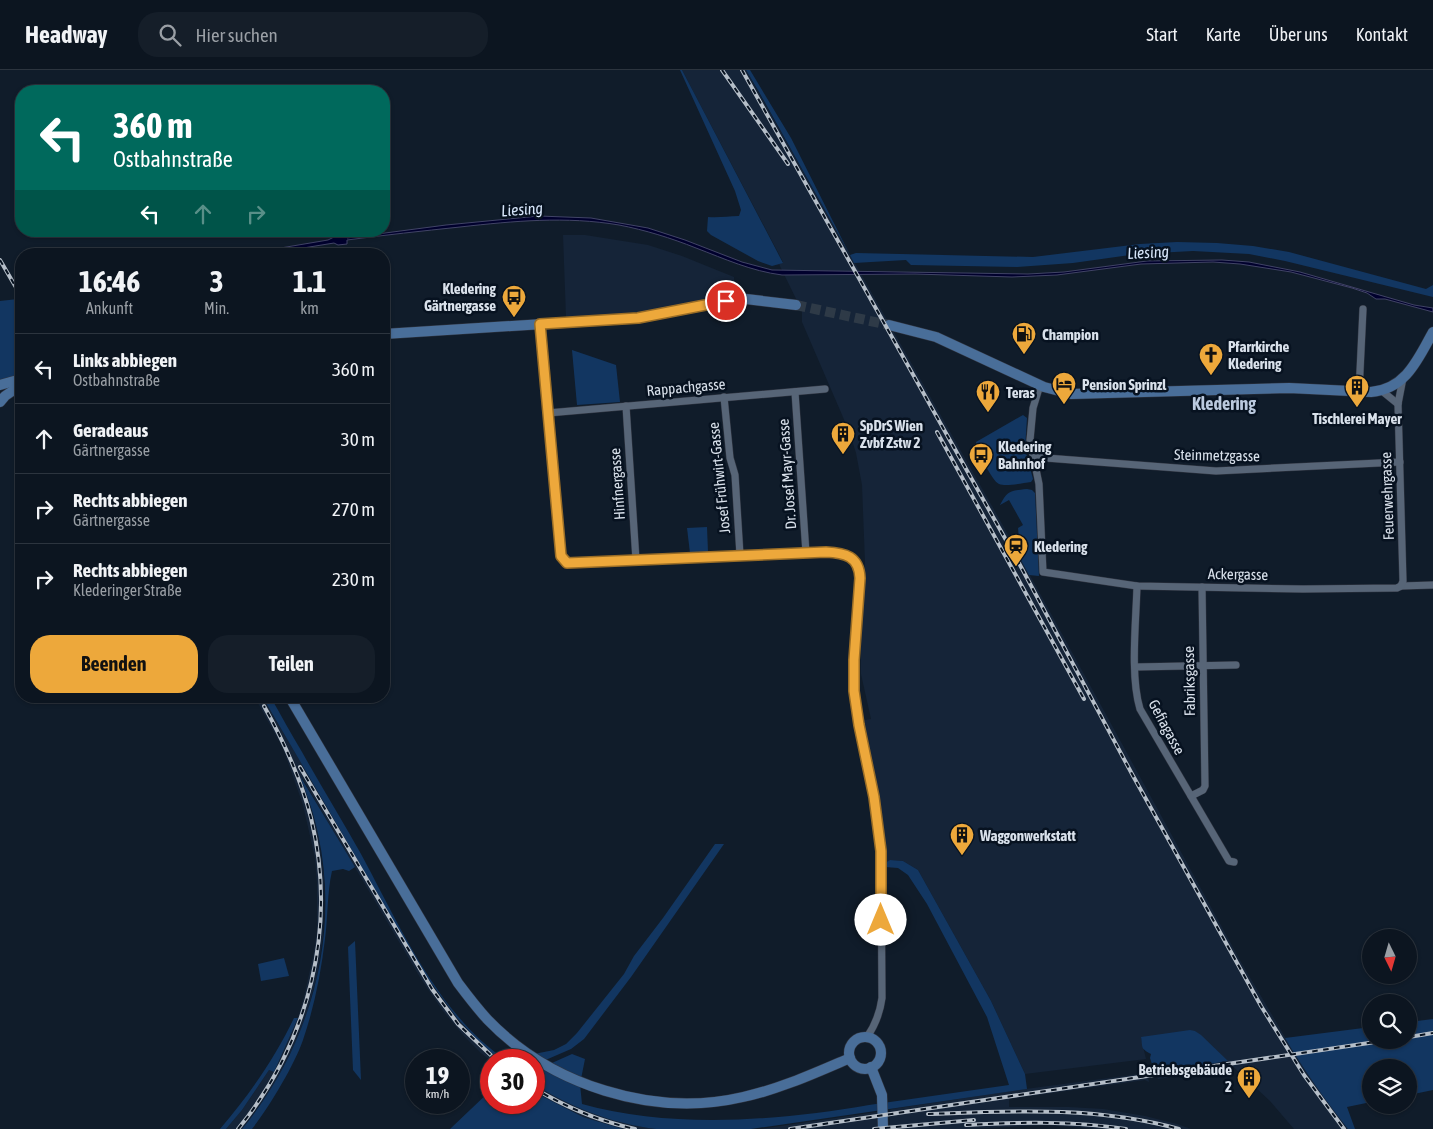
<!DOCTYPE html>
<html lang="de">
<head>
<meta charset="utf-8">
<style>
  body { margin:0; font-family:"Asap Condensed",sans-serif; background:#151e29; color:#f1f3f6; height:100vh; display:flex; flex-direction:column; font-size:19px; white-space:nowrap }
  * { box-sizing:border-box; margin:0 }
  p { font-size:16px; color:#9a9fa5 }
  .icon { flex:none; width:28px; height:28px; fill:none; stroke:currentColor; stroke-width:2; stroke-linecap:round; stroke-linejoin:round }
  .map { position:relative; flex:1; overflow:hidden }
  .side { position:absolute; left:15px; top:178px; width:375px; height:455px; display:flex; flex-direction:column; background:#0c1520; border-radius:20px; box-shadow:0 1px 4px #0004,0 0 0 1px #2c343e }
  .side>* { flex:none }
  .banner { position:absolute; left:15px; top:15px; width:375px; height:152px; border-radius:20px; box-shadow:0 1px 4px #0004,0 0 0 1px #2c343e; background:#00695c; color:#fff; overflow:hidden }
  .needle { width:32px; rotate:175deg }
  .controls { position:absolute; left:1362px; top:859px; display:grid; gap:10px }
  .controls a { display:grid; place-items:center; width:55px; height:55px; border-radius:50%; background:#0c1520; box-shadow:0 1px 4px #0004,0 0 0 1px #2c343e; font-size:25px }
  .speed { position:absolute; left:405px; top:979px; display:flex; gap:10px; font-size:25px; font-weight:700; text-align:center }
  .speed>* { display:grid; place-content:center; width:65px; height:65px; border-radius:50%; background:#0c1520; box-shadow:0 1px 4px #0004,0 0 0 1px #2c343e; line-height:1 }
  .speed small { font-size:12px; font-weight:400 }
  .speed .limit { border:8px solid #d22; background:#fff; color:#111 }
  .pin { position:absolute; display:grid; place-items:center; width:42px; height:42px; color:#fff; margin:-21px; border:2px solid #fff; border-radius:50%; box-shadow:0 1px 5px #0007 }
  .me { position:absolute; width:55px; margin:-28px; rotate:0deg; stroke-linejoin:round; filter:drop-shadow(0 0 4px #0008) }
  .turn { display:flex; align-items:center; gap:18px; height:105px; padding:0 15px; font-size:22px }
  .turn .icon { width:65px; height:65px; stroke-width:2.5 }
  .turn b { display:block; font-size:35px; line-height:42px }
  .lanes { display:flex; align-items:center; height:48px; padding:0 15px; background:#0003; justify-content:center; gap:25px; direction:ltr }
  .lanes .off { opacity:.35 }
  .eta { display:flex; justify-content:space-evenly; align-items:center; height:85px; text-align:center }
  .eta b { font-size:30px; font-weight:700; line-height:35px }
  .button { display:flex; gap:10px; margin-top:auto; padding:10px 15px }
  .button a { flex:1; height:58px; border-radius:20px; background:#eda83b; color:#111; font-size:20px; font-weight:700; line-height:58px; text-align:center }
  .button a+a { background:#151e29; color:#f1f3f6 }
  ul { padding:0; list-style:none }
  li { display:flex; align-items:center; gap:15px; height:70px; padding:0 15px; border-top:1px solid #2c343e }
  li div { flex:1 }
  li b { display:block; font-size:19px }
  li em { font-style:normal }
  header { display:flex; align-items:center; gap:30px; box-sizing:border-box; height:70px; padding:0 25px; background:#0c1520; border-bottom:1px solid #2c343e }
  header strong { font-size:24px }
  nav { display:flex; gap:28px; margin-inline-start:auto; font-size:18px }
  .search { width:350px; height:45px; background:#151e29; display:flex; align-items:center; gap:12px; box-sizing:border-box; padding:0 18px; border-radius:20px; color:#9a9fa5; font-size:19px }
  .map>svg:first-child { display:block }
  .built { fill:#152438 }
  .green { fill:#123661 }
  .water { fill:#00002d; stroke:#414466 }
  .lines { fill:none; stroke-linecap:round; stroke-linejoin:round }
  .secondary-tunnel { stroke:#2e3a47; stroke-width:10; stroke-dasharray:10 5; stroke-linecap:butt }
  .street-casing { stroke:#313642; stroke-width:8 }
  .secondary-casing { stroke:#313642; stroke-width:11 }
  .street { stroke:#576577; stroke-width:7 }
  .secondary { stroke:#496e99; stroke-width:10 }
  .rail-casing { stroke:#b5bec8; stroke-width:4 }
  .rail { stroke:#071220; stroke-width:2; stroke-dasharray:5.5; stroke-linecap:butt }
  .route-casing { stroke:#9a6d26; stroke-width:12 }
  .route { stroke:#eda83b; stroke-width:9 }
  .labels { text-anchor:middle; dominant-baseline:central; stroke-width:5; stroke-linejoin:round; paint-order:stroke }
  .poi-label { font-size:15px; font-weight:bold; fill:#d9e1eb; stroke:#071220; text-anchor:start }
  .street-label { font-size:15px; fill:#d9e1eb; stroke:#071220 }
  .water-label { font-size:16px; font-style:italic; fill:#d6e5f9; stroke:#071220 }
  .quarter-label { font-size:18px; font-weight:bold; fill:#bac9de; stroke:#071220 }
</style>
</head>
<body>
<header>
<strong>Headway</strong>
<div class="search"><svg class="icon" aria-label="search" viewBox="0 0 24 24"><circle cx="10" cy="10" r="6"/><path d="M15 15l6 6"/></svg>Hier suchen</div>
<nav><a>Start</a><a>Karte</a><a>Über uns</a><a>Kontakt</a></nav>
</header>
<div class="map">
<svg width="1433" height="1059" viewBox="0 0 1433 1059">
  <rect width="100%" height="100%" fill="#101c2a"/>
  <g class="built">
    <polygon points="682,0 746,0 1001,452 1241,892 1299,991 1348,1059 1294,1059 1270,1031 1195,961 1141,968 1146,989 1025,1004 991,931 918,800 903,791 891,790 885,793 876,726 860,651 871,649 861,604 861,576 865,492 862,415 856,383 849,361 802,252 802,241 779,194 783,192"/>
    <polygon points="563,165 585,165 648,175 682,186 734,207 735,226 717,228 662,241 566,247"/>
    <polygon points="254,626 262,626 432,916 468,961 500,990 491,990 491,991 481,983 464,966 443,941 421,909 302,708 318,764 324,807 323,867 317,907 305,950 296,972 273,1017 242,1059 226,1059 242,1040 269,1000 274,1002 283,982 298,948 304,927 314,882 317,861 317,814 315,788 303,735 283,678"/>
    <polygon points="1215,993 1219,1000 1158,1009 1155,1001 1160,1002"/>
    <polygon points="1147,1003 1149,1012 1145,1010 1009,1029 1009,1037 1069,1037 1103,1039 1145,1046 1177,1054 1191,1059 1098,1059 1047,1055 970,1059 890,1059 890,1040 892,1039 1011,1021"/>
    <polygon points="534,1014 562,1030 583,1039 643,1057 656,1059 623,1059 583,1047 534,1022"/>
    <polygon points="876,1042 878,1042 878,1059 760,1059"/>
  </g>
  <g class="green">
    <path d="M680 0H682L783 193 772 196 758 191 711 165 707 161 708 147C719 148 728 146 739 146L741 140 735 121Z"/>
    <polygon points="746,0 750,0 791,68 850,185 856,183 1033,187 1140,174 1177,172 1217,173 1253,176 1289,182 1426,219 1433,215 1433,227 1285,191 1249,184 1193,181 1137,184 1073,193 1017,197 911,195 906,190 854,193 850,185 759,22"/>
    <polygon points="18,229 21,235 21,304 0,311 0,231"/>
    <polygon points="572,280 616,295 620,332 577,335"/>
    <path d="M1023 345 1027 348 1025 379 1033 409 1031 412C1022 413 1006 417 999 414 992 411 977 380 976 372Z"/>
    <path d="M1027 419 1032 420 1035 423 1039 506 1029 505 1012 473 1019 469 1018 458 1023 455 1009 430 1000 435C1008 420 1010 421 1027 419Z"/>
    <polygon points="707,457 708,482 690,483 687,458"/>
    <path d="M262 626H270C281 645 291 664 302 682 321 716 342 750 361 784 399 854 438 945 506 990H500L480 973 457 948 423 902Z"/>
    <path d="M300 706 355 797 349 801 343 799 332 801C327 823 328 847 325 869 321 903 314 938 303 970 294 996 269 1037 252 1059H242C309 978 341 868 318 764 314 744 307 725 300 706Z"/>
    <polygon points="715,774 724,774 631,907 584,969 571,979 534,995 534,990 516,990 524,986 554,980 566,974 577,963 624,904 634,886 663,848"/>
    <path d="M890 790 903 791 918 800 991 931 1025 1004 1027 1019 751 1059H656C614 1054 569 1037 534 1014V1001L572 984 585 989 580 1014 582 1034C671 1059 777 1051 869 1035 916 1028 962 1022 1009 1015L987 947 927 834 908 805 898 798 885 797V793Z"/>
    <polygon points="355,871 361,1010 353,1000 348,877"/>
    <polygon points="284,888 289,906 261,911 258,894"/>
    <path d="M294 948H298L274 1002 269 1000 242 1040 226 1059H220C249 1025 275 988 294 948Z"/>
    <path d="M1433 949V1020L1409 1025V998H1371V1032L1347 1037 1355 1059H1348C1325 1030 1304 1000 1285 968L1371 957V970H1409V952Z"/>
    <path d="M1190 960 1195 961 1201 965 1228 991 1160 1002 1154 1000 1150 988 1151 984C1140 978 1143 978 1141 967Z"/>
    <polygon points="491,1020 491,1032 534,1032 534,1022 583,1047 623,1059 450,1059"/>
  </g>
  <path class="water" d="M539 146 591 148 648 158 685 170 742 192 772 200 1028 204 1064 202 1147 191 1222 190 1249 192 1300 202 1414 235 1433 238V242L1385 229H1376L1367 223 1352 218 1291 202 1240 194 1213 192 1141 194 1057 205 1012 207 915 204 782 205C751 201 725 189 696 178 671 168 645 160 619 155 566 146 514 151 460 157 422 161 385 165 347 170V174L338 175 334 173 266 184H245L328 170 336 166 344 165 347 168 446 155Z"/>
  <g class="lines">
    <polyline class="secondary-tunnel" points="796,235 889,255"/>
    <defs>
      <g id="street">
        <path d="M541 254 561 487 567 493 827 482C844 483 859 487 860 508L854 590V621L859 655 874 727 881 781 882 928C880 943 876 954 867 967"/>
        <polyline points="1040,315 1033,338 1030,370 1039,414 1043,502 1137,516 1303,519 1397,518 1401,516 1433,515"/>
        <polyline points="1382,321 1398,334"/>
        <polyline points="795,322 806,483"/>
        <polyline points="1359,322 1363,239"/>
        <polyline points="724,327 730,388 735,405 740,485"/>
        <polyline points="626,336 636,490"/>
        <polyline points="548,343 825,319"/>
        <polyline points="1033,387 1216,401 1400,392"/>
        <path d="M1137 516C1136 552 1130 606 1140 639L1229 791 1234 792"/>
        <polyline points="1401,516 1403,511 1398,334 1403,308"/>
        <polyline points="1135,597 1236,595"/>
        <polyline points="1191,726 1203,720 1205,716 1202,517"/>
      </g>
      <g id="secondary">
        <path d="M889 255 936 267 1044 317 1071 324 1289 318 1371 322C1406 319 1418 289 1433 262"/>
        <polyline points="384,264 638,248 726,231 746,229 796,235"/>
        <polyline points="0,315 21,309"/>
        <polyline points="0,332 5,326 21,315"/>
        <path d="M289 626 458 913C467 925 477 938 487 949 550 1015 653 1048 743 1027 780 1019 815 1003 850 988"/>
        <circle cx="865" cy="983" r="16"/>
        <polyline points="871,997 882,1025 883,1059"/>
      </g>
    </defs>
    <use href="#street" class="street-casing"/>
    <use href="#secondary" class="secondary-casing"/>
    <use href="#street" class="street"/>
    <use href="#secondary" class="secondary"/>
    <defs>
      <g id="rail">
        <polyline points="722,0 788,94"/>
        <polyline points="742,0 1020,495 1132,704 1261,936 1304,1005 1344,1059"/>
        <polyline points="0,190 21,226"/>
        <polyline points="937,362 1084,629"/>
        <polyline points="300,697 432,919 458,954 496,990"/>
        <polyline points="1409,967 1433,963"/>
        <path d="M534 1018C565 1037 599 1051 635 1059"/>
        <path d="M928 1044C1012 1041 1096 1036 1179 1059"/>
        <path d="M966 1055C1020 1052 1073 1051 1126 1059"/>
        <path d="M238 1059C309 972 338 858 311 748 301 709 284 672 264 636"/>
        <polyline points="790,1059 1389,970"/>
        <polyline points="874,1059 974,1050"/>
      </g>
    </defs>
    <use href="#rail" class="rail-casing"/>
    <use href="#rail" class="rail"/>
  </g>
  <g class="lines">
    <defs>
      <path id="route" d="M726 231 638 248 540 254 561 486 567 493 826 482C845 483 859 486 860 508L854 590V621L859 655 874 727 881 781V850"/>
    </defs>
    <use href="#route" class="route-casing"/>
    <use href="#route" class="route"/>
  </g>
  <defs>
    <symbol id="bus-pin" viewBox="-11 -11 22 30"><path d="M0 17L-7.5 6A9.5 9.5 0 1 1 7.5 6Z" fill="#eda83b" stroke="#071220"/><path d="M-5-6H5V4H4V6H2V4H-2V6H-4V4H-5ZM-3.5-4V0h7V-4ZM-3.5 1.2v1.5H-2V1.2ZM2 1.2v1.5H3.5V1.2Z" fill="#111"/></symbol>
    <symbol id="fuel-pin" viewBox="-11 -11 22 30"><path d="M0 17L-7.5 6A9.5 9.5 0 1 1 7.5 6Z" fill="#eda83b" stroke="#071220"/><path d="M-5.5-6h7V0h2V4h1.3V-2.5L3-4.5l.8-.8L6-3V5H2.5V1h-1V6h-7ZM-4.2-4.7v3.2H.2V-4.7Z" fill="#111"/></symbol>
    <symbol id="church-pin" viewBox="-11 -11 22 30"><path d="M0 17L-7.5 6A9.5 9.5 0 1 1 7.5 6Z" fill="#eda83b" stroke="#071220"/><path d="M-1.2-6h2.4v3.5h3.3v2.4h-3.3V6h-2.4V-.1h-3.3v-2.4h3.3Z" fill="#111"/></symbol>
    <symbol id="hotel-pin" viewBox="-11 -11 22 30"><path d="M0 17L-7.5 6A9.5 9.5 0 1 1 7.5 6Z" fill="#eda83b" stroke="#071220"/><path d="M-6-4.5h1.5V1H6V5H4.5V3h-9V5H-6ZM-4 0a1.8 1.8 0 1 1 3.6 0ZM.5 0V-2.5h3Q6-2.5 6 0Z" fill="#111"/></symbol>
    <symbol id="building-pin" viewBox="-11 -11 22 30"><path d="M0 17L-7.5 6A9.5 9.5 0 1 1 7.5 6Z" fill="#eda83b" stroke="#071220"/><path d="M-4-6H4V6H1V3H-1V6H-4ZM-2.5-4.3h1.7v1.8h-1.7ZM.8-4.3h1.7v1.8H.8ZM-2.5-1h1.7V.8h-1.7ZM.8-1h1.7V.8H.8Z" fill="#111"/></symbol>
    <symbol id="restaurant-pin" viewBox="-11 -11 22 30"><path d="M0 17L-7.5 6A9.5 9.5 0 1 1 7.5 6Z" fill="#eda83b" stroke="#071220"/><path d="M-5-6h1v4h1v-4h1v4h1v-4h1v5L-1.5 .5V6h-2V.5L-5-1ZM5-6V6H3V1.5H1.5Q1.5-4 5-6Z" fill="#111"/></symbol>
    <symbol id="station-pin" viewBox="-11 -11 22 30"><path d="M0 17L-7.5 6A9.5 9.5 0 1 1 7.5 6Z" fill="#eda83b" stroke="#071220"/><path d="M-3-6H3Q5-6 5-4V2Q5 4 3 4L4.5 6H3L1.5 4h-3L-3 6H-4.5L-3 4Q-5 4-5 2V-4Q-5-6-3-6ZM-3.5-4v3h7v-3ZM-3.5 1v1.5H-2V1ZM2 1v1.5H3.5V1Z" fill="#111"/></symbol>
  </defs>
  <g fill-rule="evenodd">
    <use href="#bus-pin" x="500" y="213" width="28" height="38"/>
    <use href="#fuel-pin" x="1010" y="250" width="28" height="38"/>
    <use href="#church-pin" x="1197" y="271" width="28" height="38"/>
    <use href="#hotel-pin" x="1050" y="300" width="28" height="38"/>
    <use href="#building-pin" x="1343" y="303" width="28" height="38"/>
    <use href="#restaurant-pin" x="974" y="308" width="28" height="38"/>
    <use href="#building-pin" x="829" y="350" width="28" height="38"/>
    <use href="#bus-pin" x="967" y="371" width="28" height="38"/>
    <use href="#station-pin" x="1002" y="462" width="28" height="38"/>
    <use href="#building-pin" x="948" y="751" width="28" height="38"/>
    <use href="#building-pin" x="1235" y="994" width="28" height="38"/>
  </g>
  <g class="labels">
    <g class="poi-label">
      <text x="496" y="218" text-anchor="end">Kledering<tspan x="496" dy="17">Gärtnergasse</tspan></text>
      <text x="1042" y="264">Champion</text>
      <text x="1228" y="276">Pfarrkirche<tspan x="1228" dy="17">Kledering</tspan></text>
      <text x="1082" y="314">Pension Sprinzl</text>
      <text x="1006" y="322">Teras</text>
      <text x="1357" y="348" text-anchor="middle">Tischlerei Mayer</text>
      <text x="860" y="355">SpDrS Wien<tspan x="860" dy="17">Zvbf Zstw 2</tspan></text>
      <text x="998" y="376">Kledering<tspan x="998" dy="17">Bahnhof</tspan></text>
      <text x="1034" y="476">Kledering</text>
      <text x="980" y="765">Waggonwerkstatt</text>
      <text x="1232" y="999" text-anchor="end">Betriebsgebäude<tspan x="1232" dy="17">2</tspan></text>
    </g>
    <g class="street-label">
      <text transform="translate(686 317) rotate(-5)">Rappachgasse</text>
      <text transform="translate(1217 385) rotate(1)">Steinmetzgasse</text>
      <text transform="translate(787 404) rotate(-94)">Dr. Josef Mayr-Gasse</text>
      <text transform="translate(719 408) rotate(-96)">Josef Frühwirt-Gasse</text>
      <text transform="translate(617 414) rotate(-94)">Hinfnergasse</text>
      <text transform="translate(1387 426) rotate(-92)">Feuerwehrgasse</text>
      <text transform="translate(1238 504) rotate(1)">Ackergasse</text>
      <text transform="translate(1189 611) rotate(-91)">Fabriksgasse</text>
      <text transform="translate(1167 657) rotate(62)">Gefiagasse</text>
    </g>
    <g class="water-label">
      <text transform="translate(522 139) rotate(-4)">Liesing</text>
      <text transform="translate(1148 182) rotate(-3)">Liesing</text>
    </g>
    <g class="quarter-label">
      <text x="1224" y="333">Kledering</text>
    </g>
  </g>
</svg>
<div class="controls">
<a><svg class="needle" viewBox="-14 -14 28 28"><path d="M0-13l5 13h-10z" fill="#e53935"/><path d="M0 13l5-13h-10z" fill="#9a9fa5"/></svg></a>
<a><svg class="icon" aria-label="search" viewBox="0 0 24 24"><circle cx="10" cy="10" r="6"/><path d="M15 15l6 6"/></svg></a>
<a><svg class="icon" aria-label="layers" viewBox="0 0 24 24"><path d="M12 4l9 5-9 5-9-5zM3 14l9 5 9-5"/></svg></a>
</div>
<div class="speed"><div>19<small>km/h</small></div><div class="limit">30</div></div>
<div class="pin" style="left:726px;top:231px;background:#d93025"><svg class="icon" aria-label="arrive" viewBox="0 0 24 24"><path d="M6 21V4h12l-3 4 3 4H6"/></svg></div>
<svg class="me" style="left:881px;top:850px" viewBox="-20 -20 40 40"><circle r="19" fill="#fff"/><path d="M0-13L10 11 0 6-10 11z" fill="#eda83b"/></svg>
<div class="banner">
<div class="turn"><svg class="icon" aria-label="left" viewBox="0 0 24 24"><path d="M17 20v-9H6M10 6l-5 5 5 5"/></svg><div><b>360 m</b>Ostbahnstraße</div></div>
<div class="lanes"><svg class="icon" aria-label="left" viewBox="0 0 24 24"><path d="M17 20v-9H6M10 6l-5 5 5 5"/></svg><svg class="icon off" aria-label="ahead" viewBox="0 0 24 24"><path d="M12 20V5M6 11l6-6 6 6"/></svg><svg class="icon off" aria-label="right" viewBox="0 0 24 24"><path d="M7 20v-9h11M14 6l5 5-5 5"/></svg></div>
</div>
<section class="side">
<div class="eta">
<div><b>16:46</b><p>Ankunft</p></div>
<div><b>3</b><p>Min.</p></div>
<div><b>1.1</b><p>km</p></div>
</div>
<ul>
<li><svg class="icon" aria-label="left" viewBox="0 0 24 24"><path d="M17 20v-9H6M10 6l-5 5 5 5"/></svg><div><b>Links abbiegen</b><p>Ostbahnstraße</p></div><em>360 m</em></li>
<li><svg class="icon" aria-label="ahead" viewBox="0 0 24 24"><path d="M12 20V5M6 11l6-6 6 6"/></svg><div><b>Geradeaus</b><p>Gärtnergasse</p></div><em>30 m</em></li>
<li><svg class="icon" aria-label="right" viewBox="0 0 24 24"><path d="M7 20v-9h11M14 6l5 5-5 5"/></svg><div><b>Rechts abbiegen</b><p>Gärtnergasse</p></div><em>270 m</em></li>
<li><svg class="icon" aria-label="right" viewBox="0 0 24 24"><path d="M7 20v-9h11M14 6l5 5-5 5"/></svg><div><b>Rechts abbiegen</b><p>Klederinger Straße</p></div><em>230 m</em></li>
</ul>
<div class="button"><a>Beenden</a><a>Teilen</a></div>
</section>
</div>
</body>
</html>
